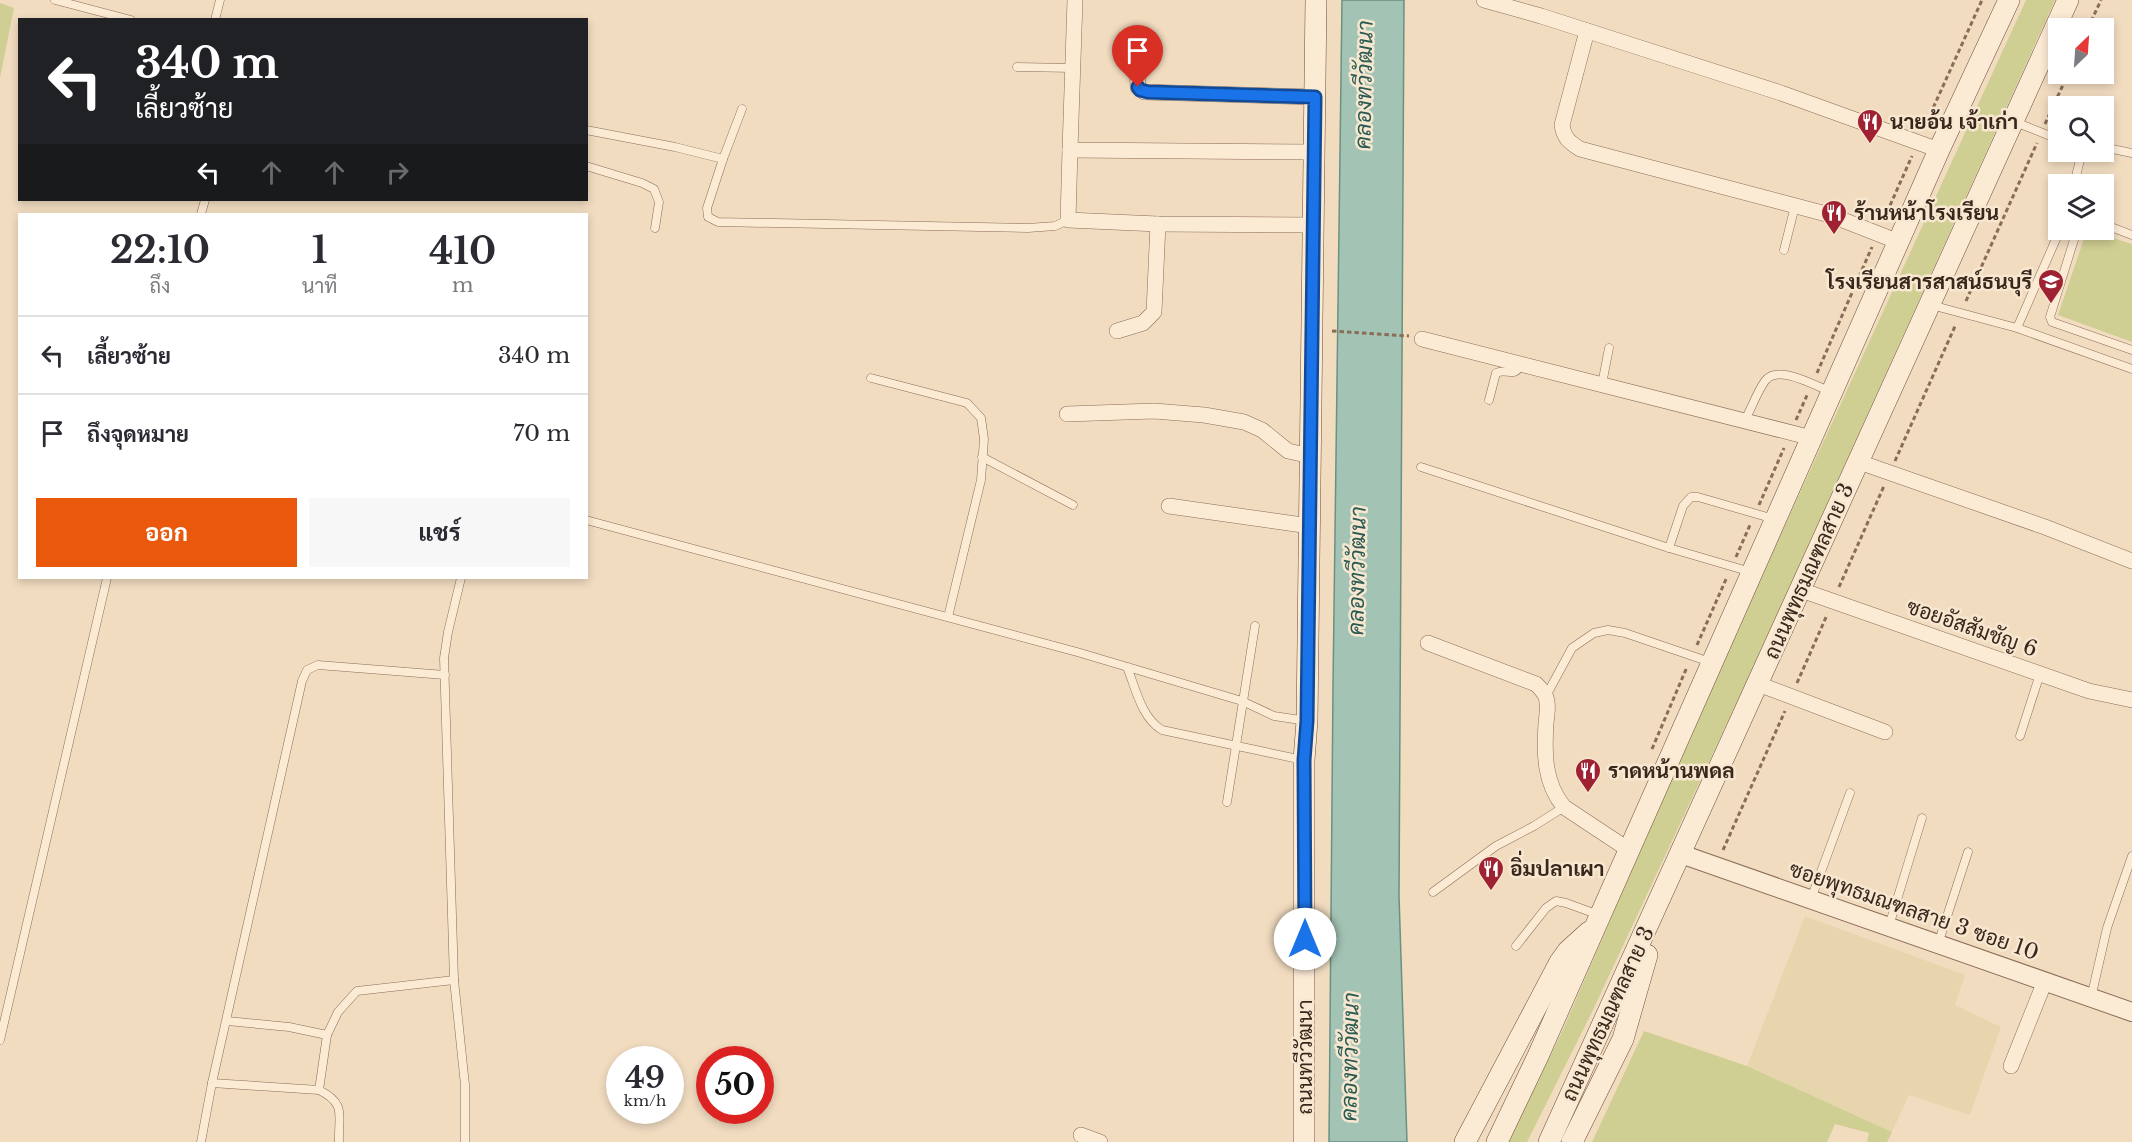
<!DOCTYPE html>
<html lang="th">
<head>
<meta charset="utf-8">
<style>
  body { margin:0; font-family:"Libre Baskerville",Sarabun,serif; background:#f7f7f7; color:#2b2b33; height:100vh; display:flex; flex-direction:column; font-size:22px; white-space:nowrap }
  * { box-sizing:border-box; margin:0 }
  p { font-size:20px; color:#7c7c81 }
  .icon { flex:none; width:33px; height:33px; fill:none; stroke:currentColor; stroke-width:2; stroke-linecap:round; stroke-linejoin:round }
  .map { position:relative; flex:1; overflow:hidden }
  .details { position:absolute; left:18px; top:213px; width:570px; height:366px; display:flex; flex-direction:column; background:#fff; border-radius:0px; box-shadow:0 3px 9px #0003 }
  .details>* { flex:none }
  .guide { position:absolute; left:18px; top:18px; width:570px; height:183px; border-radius:0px; box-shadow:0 3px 9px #0003; background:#202124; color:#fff; overflow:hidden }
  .needle { width:39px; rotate:25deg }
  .buttons { position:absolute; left:2048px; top:18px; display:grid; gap:12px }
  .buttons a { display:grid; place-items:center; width:66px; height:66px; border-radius:0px; background:#fff; box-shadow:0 3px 9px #0003; font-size:30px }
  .speed { position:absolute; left:606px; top:1046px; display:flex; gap:12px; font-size:30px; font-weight:700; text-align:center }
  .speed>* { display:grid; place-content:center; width:78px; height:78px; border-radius:50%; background:#fff; box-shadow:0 3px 9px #0003; line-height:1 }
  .speed small { font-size:15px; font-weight:400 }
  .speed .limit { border:9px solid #d22; background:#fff; color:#111 }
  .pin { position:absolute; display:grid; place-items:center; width:51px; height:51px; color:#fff; margin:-62px -26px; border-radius:50% 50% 50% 0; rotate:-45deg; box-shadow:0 0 6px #0007 }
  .pin .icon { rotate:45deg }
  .me { position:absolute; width:66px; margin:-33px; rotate:0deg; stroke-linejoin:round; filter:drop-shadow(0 0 4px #0008) }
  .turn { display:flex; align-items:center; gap:21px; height:126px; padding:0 18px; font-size:27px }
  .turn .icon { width:78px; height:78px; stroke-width:2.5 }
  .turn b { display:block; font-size:42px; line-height:51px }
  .lanes { display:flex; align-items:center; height:57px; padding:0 18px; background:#0003; justify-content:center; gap:30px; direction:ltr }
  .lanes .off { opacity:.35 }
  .eta { display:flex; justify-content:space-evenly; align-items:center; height:102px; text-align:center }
  .eta b { font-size:36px; font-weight:700; line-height:42px }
  .primary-button { display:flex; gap:12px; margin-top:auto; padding:12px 18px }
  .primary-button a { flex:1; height:69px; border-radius:0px; background:#ea580c; color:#fff; font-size:24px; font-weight:700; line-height:69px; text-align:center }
  .primary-button a+a { background:#f7f7f7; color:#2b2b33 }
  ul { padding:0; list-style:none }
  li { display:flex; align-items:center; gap:18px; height:78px; padding:0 18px; border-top:2px solid #e1e1e2 }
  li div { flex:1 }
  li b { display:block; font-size:22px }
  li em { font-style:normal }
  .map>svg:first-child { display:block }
  .farmland { fill:#e7d6ad }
  .green { fill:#d0cf93 }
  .water { fill:#a3c3b5; stroke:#6a9182; stroke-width:1.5 }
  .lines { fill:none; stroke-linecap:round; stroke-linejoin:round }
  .service-casing { stroke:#8b6c57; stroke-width:9 }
  .minor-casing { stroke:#8b6c57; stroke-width:16 }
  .tertiary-casing { stroke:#8b6c57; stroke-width:20 }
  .secondary-casing { stroke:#6d4d3a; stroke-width:22 }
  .path { stroke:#8b6c57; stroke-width:3; stroke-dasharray:4.5 3; stroke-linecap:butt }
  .service { stroke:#fbead4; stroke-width:8 }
  .minor { stroke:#fbead4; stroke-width:15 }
  .tertiary { stroke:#fbead4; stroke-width:18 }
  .secondary { stroke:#fbead4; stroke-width:21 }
  .route-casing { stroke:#114b97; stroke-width:15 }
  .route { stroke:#1a73e8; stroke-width:10 }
  .labels { text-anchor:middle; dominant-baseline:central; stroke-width:5; stroke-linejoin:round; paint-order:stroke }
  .poi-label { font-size:21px; font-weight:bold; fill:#3a271c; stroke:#f8e7d0; text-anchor:start }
  .street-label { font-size:21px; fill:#3a271c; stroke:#f8e7d0 }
  .water-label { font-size:22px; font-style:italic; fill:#2a5b52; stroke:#f8e7d0 }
</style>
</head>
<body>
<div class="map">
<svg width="2132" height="1142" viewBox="0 0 2132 1142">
  <rect width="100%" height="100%" fill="#f1dcc0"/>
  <polygon class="farmland" points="1805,916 1965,975 1955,1005 2001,1027 1970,1115 1909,1095 1892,1132 1747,1066"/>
  <g class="green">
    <polygon points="2026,0 2055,0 1744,687 1592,1012 1527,1142 1508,1142 1562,1032 1709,691"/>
    <polygon points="0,3 14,8 0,78"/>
    <polygon points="2087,230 2132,244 2132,342 2058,315"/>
    <polygon points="1644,1031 1747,1066 1892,1132 1887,1142 1867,1142 1869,1133 1835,1124 1827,1142 1592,1142"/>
  </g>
  <polygon class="water" points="1342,0 1404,0 1399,896 1407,1142 1329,1142 1333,686"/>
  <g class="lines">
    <defs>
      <g id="service">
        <polyline points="55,0 131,20"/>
        <polyline points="215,20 220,0"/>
        <polyline points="1017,67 1073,68"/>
        <polyline points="2015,122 2058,139"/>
        <polyline points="586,130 675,147 723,159 707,208 708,217 718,222 1028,228 1055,226 1068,220"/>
        <polyline points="2103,147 2132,153"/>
        <polyline points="723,159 742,109"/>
        <polyline points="586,166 642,183 654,189 659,202 655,228"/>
        <polyline points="2074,184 2082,152"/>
        <polyline points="201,214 205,200"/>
        <polyline points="2103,224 2132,235"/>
        <polyline points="2077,230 2050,317 2052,322 2132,350"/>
        <polyline points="1784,250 1795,206"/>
        <polyline points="1931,305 2017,328 2060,230"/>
        <polyline points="2017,328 2132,369"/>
        <polyline points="871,378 967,403 981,418 984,439 981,480 948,617"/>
        <polyline points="1602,384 1609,348"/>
        <path d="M1489 400 1496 373C1509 367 1512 380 1522 364"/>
        <path d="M1745 420C1752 407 1757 392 1765 381 1777 364 1814 385 1831 392"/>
        <polyline points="982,457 1073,505"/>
        <polyline points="1421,467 1669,548 1751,572"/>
        <polyline points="586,520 1077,652 1242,701 1274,716 1307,721"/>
        <polyline points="1669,548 1683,506 1691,497 1698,497 1774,519"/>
        <polyline points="461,578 448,632 444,658 454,980 465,1085 465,1142"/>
        <path d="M1127 667C1136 689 1141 717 1162 730L1303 760"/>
        <polyline points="1546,696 1572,648 1594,633 1608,630 1625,633 1710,662"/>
        <polyline points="2020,736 2040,674"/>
        <polyline points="1227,802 1255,626"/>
        <polyline points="1433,892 1496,846 1534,826 1564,807"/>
        <polyline points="1811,899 1850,793"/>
        <polyline points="1889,926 1922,818"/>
        <polyline points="1938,944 1968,852"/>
        <polyline points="1516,946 1546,908 1556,901 1566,903 1599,915"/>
        <polyline points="2091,998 2107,928 2132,856"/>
        <polyline points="327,1035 338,1012 357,991 454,980"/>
        <polyline points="0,1040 107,578"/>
        <polyline points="212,1083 319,1090 327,1035 289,1027 227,1021"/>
        <path d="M319 1090C347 1104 338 1115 339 1142"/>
        <polyline points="201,1142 212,1083 302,681 307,670 318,665 445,675"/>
      </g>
      <g id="minor">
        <polyline points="1075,0 1070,150 1314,152"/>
        <polyline points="1484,0 1541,16 1781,93 1939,150"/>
        <path d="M1587 31 1562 125C1564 138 1569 142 1580 149L1830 215 1899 242"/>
        <polyline points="1136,47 1138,87 1144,92 1315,97"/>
        <polyline points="1070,150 1068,220 1158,224 1314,225"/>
        <polyline points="1117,331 1143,323 1154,312 1158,224"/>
        <polyline points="1422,339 1812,438"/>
        <polyline points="1067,414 1154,411 1204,415 1244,422 1262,430 1288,451 1311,456"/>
        <polyline points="1859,462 2045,527 2132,561"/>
        <polyline points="1169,506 1310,526"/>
        <polyline points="1801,590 2089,691 2132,700"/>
        <path d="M1428 643 1536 684C1539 687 1543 691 1545 695 1549 703 1547 714 1546 723 1544 753 1544 783 1564 807L1629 850"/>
        <polyline points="1758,684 1885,732"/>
        <polyline points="2011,1066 2045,981"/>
        <polyline points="1081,1135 1100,1142"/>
      </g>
      <polyline id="tertiary" points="1681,854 2132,1012"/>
      <g id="secondary">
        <polyline points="1304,1142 1304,760 1307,721 1316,0"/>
        <polyline points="1465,1142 1560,962 1568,951 1589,932"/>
        <polyline points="1497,1142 1538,1056 1939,150 2009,0"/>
        <polyline points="1549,1142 2068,0"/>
        <polyline points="1572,1142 1623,1039 1647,955"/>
      </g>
    </defs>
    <use href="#service" class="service-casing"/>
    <use href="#minor" class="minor-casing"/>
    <use href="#tertiary" class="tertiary-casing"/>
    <use href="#secondary" class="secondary-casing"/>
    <g class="path">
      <polyline points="2088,28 2101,0"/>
      <polyline points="2045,124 2068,74"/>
      <polyline points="1924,128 1982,0"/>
      <polyline points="1884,219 1912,156"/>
      <polyline points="1966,301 2037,143"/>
      <polyline points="1332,331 1409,336"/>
      <polyline points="1817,373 1872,247"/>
      <polyline points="1796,420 1808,393"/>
      <polyline points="1895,461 1956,324"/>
      <polyline points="1759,505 1784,448"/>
      <polyline points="1736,557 1750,525"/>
      <polyline points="1839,587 1884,486"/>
      <polyline points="1697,645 1727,577"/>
      <polyline points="1797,683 1827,615"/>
      <polyline points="1652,749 1687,667"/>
      <polyline points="1723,850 1785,711"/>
    </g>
    <use href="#service" class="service"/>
    <use href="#minor" class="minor"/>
    <use href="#tertiary" class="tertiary"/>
    <use href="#secondary" class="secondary"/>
  </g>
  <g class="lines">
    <defs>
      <polyline id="route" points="1138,87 1140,90 1148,92 1315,97 1307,721 1304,760 1305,939"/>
    </defs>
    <use href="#route" class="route-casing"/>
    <use href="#route" class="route"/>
  </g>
  <defs>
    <symbol id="restaurant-pin" viewBox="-11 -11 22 30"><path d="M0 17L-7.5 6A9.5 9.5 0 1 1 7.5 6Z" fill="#9f2233" stroke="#f8e7d0"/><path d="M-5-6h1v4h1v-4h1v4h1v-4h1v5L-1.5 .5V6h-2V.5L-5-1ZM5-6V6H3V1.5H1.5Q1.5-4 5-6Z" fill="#fff"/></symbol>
    <symbol id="school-pin" viewBox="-11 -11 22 30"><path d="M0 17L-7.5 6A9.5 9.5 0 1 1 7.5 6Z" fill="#9f2233" stroke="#f8e7d0"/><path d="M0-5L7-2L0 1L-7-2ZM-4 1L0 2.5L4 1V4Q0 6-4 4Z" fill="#fff"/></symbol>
  </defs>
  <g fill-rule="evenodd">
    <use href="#restaurant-pin" x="1855" y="107" width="30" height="40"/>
    <use href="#restaurant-pin" x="1819" y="198" width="30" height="40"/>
    <use href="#school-pin" x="2036" y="267" width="30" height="40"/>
    <use href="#restaurant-pin" x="1573" y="756" width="30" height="40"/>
    <use href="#restaurant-pin" x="1476" y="854" width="30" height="40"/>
  </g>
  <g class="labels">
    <g class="poi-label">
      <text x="1890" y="122">นายอ้น เจ้าเก่า</text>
      <text x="1854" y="213">ร้านหน้าโรงเรียน</text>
      <text x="2032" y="282" text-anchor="end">โรงเรียนสารสาสน์ธนบุรี</text>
      <text x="1608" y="771">ราดหน้านพดล</text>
      <text x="1510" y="869">อิ่มปลาเผา</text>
    </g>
    <g class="street-label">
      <text transform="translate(1809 571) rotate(-66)">ถนนพุทธมณฑลสาย 3</text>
      <text transform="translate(1972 628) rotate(19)">ซอยอัสสัมชัญ 6</text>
      <text transform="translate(1914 911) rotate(19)">ซอยพุทธมณฑลสาย 3 ซอย 10</text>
      <text transform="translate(1608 1014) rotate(-65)">ถนนพุทธมณฑลสาย 3</text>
      <text transform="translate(1305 1057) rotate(-90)">ถนนทวีวัฒนา</text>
    </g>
    <g class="water-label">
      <text transform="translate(1364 85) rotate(-89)">คลองทวีวัฒนา</text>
      <text transform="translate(1357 571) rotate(-89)">คลองทวีวัฒนา</text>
      <text transform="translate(1350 1057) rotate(-89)">คลองทวีวัฒนา</text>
    </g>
  </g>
</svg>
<div class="buttons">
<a><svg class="needle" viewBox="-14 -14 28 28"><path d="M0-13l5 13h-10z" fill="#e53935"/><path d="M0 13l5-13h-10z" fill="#7c7c81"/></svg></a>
<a><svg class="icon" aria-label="search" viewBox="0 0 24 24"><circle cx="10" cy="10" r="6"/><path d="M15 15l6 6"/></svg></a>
<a><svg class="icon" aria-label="layers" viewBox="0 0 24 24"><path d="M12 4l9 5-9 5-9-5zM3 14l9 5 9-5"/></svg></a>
</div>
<div class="speed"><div>49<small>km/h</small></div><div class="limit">50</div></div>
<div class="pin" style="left:1138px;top:87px;background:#d93025"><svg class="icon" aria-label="arrive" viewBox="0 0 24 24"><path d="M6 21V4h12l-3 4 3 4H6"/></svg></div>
<svg class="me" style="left:1305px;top:939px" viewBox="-20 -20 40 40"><circle r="19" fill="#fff"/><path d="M0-13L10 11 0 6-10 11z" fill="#1a73e8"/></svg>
<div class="guide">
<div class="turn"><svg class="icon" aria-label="left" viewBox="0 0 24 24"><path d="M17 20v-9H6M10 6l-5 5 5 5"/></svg><div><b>340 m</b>เลี้ยวซ้าย</div></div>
<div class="lanes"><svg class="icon" aria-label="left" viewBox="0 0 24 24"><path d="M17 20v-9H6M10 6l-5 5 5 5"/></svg><svg class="icon off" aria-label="ahead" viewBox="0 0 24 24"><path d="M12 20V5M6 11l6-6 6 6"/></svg><svg class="icon off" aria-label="ahead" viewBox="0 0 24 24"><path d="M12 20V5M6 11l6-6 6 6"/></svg><svg class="icon off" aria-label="right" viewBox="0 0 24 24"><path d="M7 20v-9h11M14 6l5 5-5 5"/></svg></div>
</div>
<section class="details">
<div class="eta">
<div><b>22:10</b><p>ถึง</p></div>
<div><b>1</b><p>นาที</p></div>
<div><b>410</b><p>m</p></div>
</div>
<ul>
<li><svg class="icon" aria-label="left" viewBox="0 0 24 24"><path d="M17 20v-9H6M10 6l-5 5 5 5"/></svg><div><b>เลี้ยวซ้าย</b></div><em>340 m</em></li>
<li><svg class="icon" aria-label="arrive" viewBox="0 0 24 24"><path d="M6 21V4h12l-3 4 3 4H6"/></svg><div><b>ถึงจุดหมาย</b></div><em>70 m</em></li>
</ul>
<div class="primary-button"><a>ออก</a><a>แชร์</a></div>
</section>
</div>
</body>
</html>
